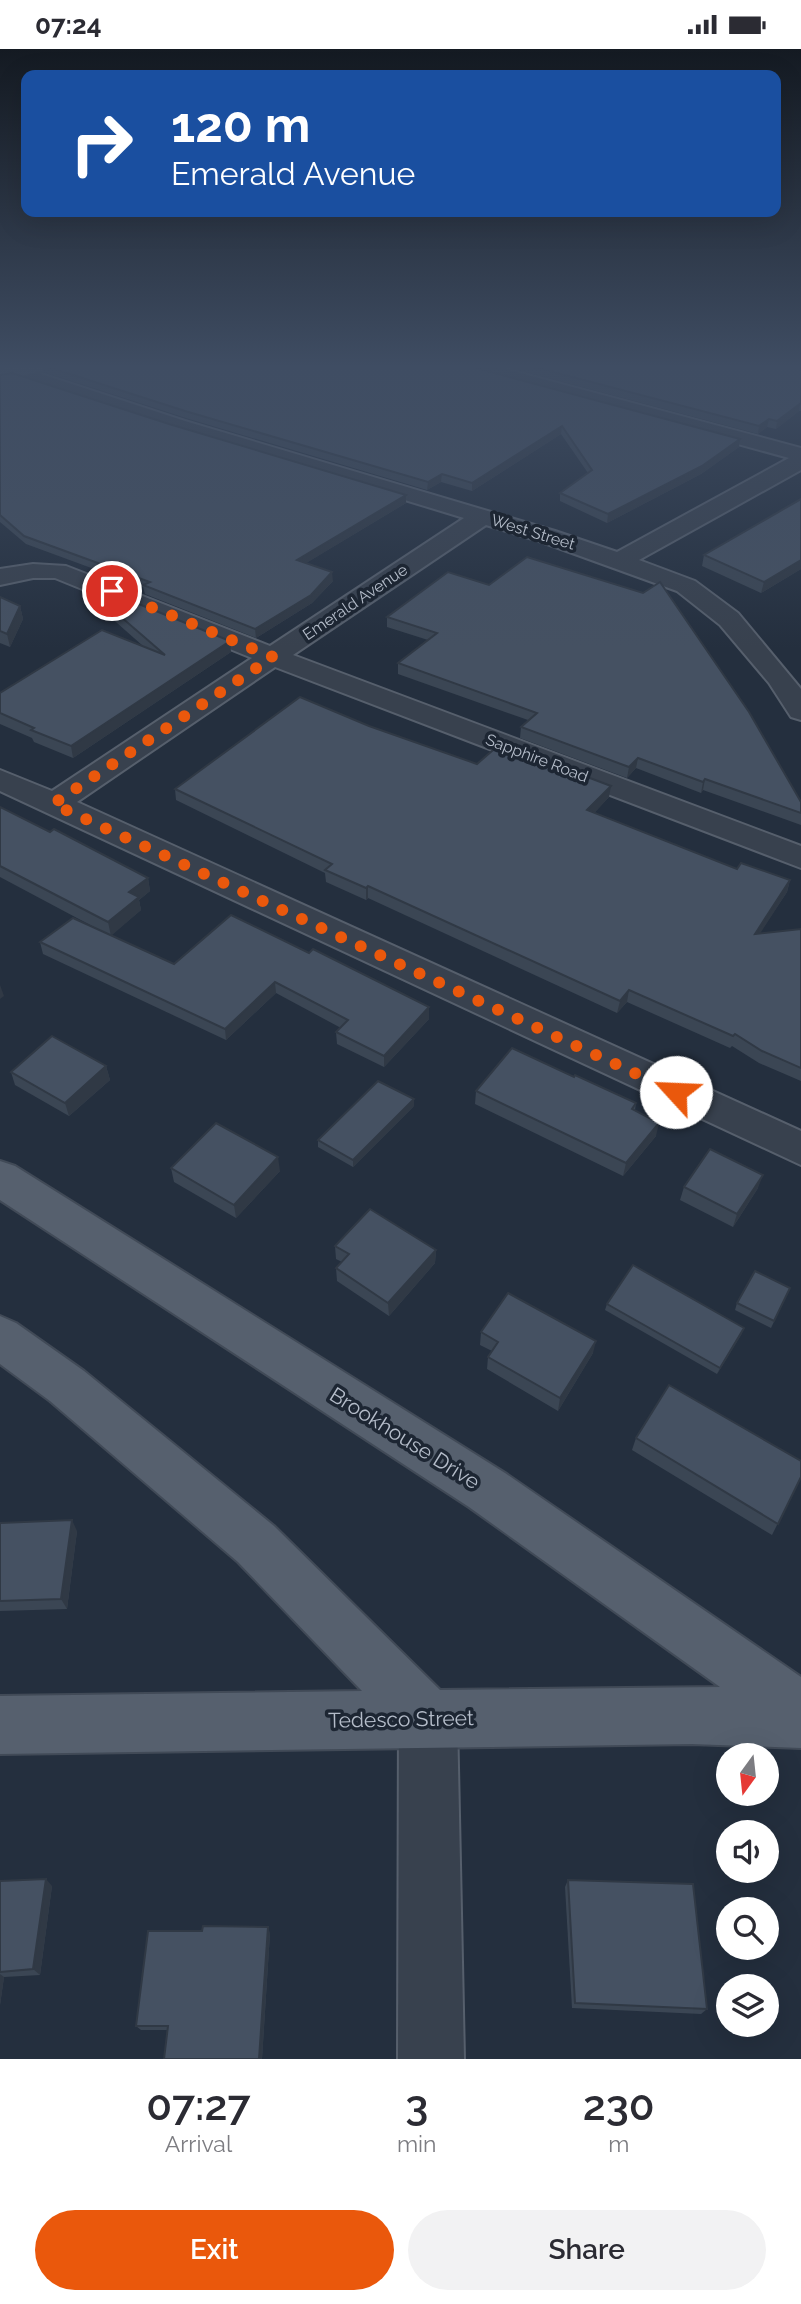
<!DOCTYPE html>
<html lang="en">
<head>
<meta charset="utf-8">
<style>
  body { margin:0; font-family:Raleway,sans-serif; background:#f2f2f3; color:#2b2b33; height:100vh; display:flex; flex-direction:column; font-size:26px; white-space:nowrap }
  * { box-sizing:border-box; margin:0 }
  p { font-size:23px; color:#7c7c81 }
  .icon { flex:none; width:38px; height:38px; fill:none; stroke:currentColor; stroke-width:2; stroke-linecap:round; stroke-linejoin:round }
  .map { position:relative; height:2010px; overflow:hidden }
  .details { display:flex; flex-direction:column; background:#fff; flex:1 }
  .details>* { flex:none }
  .guide { position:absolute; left:21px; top:21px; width:760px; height:147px; border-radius:14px; box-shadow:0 7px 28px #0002; background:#1a4fa0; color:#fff; overflow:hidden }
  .needle { width:46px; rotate:195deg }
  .fabs { position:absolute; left:716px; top:1694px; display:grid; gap:14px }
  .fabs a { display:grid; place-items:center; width:63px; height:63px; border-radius:50%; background:#fff; box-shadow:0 7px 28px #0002; font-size:35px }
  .pin { position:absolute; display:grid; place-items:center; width:60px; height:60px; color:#fff; margin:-30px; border:4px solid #fff; border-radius:50%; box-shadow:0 2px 7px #0007 }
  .me { position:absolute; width:77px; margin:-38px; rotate:295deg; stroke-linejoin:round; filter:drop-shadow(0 0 5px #0008) }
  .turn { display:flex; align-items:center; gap:24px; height:147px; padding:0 35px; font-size:32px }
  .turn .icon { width:91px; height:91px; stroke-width:2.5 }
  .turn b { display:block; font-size:49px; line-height:60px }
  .eta { display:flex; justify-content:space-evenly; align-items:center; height:119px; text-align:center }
  .eta b { font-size:42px; font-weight:600; line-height:49px }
  .cta { display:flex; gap:14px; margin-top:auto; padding:14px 35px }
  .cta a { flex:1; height:80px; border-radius:42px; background:#ea580c; color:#fff; font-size:28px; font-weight:600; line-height:80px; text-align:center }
  .cta a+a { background:#f2f2f3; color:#2b2b33 }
  .status { display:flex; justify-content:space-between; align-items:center; height:49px; padding:0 35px; background:#fff; direction:ltr }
  .status svg { height:19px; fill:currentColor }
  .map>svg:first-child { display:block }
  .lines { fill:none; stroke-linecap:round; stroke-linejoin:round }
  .minor-casing { stroke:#565f6c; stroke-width:4 }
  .major-casing { stroke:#414a57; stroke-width:4 }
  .minor { fill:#38414e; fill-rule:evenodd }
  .major { fill:#56606e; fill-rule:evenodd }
  .wall { fill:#3b4654 }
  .shaded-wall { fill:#303945 }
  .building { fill:#455162; stroke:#303945; stroke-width:2 }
  .route { stroke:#ea580c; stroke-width:12; stroke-dasharray:0 21.6 }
  .labels { text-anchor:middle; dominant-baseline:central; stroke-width:7; stroke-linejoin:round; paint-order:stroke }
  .far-street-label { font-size:16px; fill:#b4bcc9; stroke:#1d2633 }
  .near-street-label { font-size:21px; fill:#b4bcc9; stroke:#1d2633 }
</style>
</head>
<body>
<div class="status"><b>07:24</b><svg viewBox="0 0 49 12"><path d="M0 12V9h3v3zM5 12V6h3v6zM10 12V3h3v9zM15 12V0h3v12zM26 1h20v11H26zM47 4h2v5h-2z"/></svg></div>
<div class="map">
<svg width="801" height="2010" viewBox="0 0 801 2010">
  <rect width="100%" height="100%" fill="#242f3e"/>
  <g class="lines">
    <defs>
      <g id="minor">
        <polygon points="6,318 20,318 185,372 555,482 617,503 789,409 471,322 469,318 498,318 801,399 801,421 639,511 695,532 738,564 801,640 801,671 791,668 769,634 720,576 677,542 539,492 486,476 293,606 801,797 801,819 275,618 77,753 801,1082 801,1116 0,742 0,721 52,742 252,609 55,529 33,529 0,536 0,520 33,515 66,517 270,597 464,469 171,380 6,326 3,322"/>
        <polygon points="428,1640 448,1649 457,1669 464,2010 398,2010 399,1669 408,1649"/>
      </g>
      <g id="major">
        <polygon points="11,318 45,318 42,322 0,332 0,320"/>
        <polygon points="0,1112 15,1117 505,1424 801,1628 801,1699 692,1695 0,1705 0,1647 362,1642 238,1513 50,1352 0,1315 0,1267 16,1274 84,1322 274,1477 440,1641 720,1638 469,1458 0,1151"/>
      </g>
    </defs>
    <use href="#minor" class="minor-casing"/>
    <use href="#major" class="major-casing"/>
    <use href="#minor" class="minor"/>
    <use href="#major" class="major"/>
  </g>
  <g class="wall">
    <polygon points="43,318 472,318 739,398 701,425 607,474 560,452 560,444 588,424 561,385 472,442 441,433 427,441 186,369 44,323"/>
    <polygon points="507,318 801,318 801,362 799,362 776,380 767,378 758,385"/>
    <polygon points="0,326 406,454 306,514 333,532 312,554 256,589 145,545 143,538 26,495 0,473"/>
    <polygon points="801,450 801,520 761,544 702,517 704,506"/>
    <polygon points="448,523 801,753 801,776 703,741 701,744 636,719 627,729 520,689 521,678 528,671 398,625 398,614 428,591 387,578 387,568"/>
    <polygon points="0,548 20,557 23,570 10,598 0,594"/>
    <polygon points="106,555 231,603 73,709 34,693 32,689 0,675 0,644 143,597 108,566"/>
    <polygon points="369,677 477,715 609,748 594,764 737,820 790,831 787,843 759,885 801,880 801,1032 759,1014 732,997 730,999 627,953 617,964 368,849 366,851 326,833 325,824 176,751 175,740"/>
    <polygon points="0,758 50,783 148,829 150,842 139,851 141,861 111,886 174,915 309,904 429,958 429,970 384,1018 337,995 336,983 341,979 276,944 226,991 43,905 40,893 107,885 0,828"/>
    <polygon points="106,1017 110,1031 69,1067 15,1036 11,1023"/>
    <polygon points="574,1028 636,1054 635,1061 656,1087 623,1127 475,1055 476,1042"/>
    <polygon points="414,1057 353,1118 318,1098 318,1091"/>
    <polygon points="171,1119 280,1122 236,1169 174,1133"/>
    <polygon points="684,1138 758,1139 733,1178 680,1151"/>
    <polygon points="335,1197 436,1201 435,1214 389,1267 337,1232 336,1219 342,1213 336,1210"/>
    <polygon points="790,1239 771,1279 735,1261 737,1254"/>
    <polygon points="607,1255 744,1279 741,1286 717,1325 605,1261"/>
    <polygon points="481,1283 593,1304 558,1362 487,1320 488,1308 492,1302 480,1296"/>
    <polygon points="636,1389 801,1428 772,1486 632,1401"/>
    <polygon points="0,1474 77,1482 67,1560 0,1562"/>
    <polygon points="568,1831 707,1960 701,1965 572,1959 565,1838"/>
    <polygon points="0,1832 52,1837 40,1926 4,1928 0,1956"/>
    <polygon points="202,1882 270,1884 262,2010 164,2010 167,1981 141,1981 136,1977"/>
  </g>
  <g class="shaded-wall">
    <polygon points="800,354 799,362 776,380 777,372"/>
    <polygon points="769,370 767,378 758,385 759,377"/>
    <polygon points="562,377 561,385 472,442 472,434"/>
    <polygon points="740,390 739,398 701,425 607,474 608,465"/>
    <polygon points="442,425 441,433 427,441 428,433"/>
    <polygon points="406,446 406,454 298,519 297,511"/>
    <polygon points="801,511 801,520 761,544 764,533"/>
    <polygon points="332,523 333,532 312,554 256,589 255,580"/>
    <polygon points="20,557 23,570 10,598 7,585"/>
    <polygon points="230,592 231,603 73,709 71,697"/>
    <polygon points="638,709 636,719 627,729 629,718"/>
    <polygon points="705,730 703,741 701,744 703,733"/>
    <polygon points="611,737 609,748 586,773 587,761"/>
    <polygon points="148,829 150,842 139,851 141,861 111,887 108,873 129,843"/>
    <polygon points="790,831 787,843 752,897 755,885"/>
    <polygon points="368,837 368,849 366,851 366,839"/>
    <polygon points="275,933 276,944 226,991 225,980"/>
    <polygon points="0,936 4,947 0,950"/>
    <polygon points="629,941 627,953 617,964 620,952"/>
    <polygon points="429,958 429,970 384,1018 384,1007"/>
    <polygon points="106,1017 110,1031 69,1067 65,1054"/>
    <polygon points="414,1050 414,1057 353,1118 353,1111"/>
    <polygon points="659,1074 656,1087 623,1127 626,1114"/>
    <polygon points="278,1108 280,1122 236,1169 234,1156"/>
    <polygon points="763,1126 758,1139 733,1178 737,1165"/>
    <polygon points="436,1201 435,1214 389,1267 388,1254"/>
    <polygon points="744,1279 741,1286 717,1325 720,1319"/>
    <polygon points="596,1292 593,1304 558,1362 560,1349"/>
    <polygon points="72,1471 77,1482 67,1560 61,1550"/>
    <polygon points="46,1830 52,1837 40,1926 33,1920"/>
    <polygon points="268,1878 270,1884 262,2010 259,2010"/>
    <polygon points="0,1925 4,1928 0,1956"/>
  </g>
  <g class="building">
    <polygon points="48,318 472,318 740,390 702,417 608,465 560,444 592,421 562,377 472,434 442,425 428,433 185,362"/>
    <polygon points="534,318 801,318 801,354 777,372 769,370 759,377"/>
    <polygon points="12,324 169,375 406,446 297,511 332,523 311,546 255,580 143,536 150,533 24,487 0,466 0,326"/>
    <polygon points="801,450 801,511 764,533 704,506"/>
    <polygon points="527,508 643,544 660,533 749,663 801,753 801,764 705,730 703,733 638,709 629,718 521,678 537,664 398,614 437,584 387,568 448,523 489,536"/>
    <polygon points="119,547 230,592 71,697 31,681 34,679 0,664 0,644 102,581 165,606 106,555"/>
    <polygon points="0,548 20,557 7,585 0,582"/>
    <polygon points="300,648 369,677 477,715 500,695 611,737 587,761 737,820 741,814 790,831 755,885 801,880 801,1019 762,1002 735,985 733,987 629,941 620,952 368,837 366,839 325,821 332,815 175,740"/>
    <polygon points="0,758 50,783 54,780 148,829 129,843 139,848 108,873 0,817"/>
    <polygon points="231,866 309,904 313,900 429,958 384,1007 336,983 348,971 275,933 225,980 40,893 73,869 174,915"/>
    <polygon points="52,987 106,1017 65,1054 11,1023"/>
    <polygon points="512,999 574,1028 575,1026 636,1054 632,1060 659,1074 626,1114 476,1042"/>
    <polygon points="378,1032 414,1050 353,1111 318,1091"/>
    <polygon points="216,1074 278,1108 234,1156 171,1119"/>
    <polygon points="710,1100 763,1126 737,1165 684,1138"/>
    <polygon points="370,1160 436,1201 388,1254 336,1219 349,1205 335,1197"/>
    <polygon points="633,1216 744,1279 720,1319 607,1255"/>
    <polygon points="755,1222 790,1239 774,1272 737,1254"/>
    <polygon points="508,1244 596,1292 560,1349 488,1308 498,1293 481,1283"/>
    <polygon points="669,1336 801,1412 801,1428 778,1475 636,1389"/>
    <polygon points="72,1471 61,1550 0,1552 0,1474"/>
    <polygon points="46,1830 33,1920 0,1923 0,1832"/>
    <polygon points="568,1831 693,1835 707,1960 575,1954"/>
    <polygon points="203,1877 268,1878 259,2010 164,2010 168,1977 136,1977 148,1882 202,1882"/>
  </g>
  <linearGradient id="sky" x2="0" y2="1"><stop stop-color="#141a22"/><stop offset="0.53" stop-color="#3f4d63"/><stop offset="1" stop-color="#3f4d63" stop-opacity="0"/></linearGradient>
  <rect width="801" height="599" fill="url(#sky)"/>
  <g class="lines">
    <polyline class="route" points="112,542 273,608 53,755 676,1043"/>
  </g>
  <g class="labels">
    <g class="far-street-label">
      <text transform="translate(533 483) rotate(17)">West Street</text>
      <text transform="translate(355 553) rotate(-34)">Emerald Avenue</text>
      <text transform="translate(537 709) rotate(21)">Sapphire Road</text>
    </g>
    <g class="near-street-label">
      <text transform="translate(405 1389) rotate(32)">Brookhouse Drive</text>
      <text transform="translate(401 1670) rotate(-1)">Tedesco Street</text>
    </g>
  </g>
</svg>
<div class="fabs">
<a><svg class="needle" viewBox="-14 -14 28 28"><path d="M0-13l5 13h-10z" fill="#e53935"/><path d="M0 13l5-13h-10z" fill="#7c7c81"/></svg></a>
<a><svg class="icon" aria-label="sound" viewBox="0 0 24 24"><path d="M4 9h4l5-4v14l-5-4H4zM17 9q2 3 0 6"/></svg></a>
<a><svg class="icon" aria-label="search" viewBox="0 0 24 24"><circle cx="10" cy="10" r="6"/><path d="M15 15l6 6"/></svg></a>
<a><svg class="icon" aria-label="layers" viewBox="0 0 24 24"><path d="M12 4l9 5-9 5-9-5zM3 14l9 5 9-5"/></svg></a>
</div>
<div class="pin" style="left:112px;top:542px;background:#d93025"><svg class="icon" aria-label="arrive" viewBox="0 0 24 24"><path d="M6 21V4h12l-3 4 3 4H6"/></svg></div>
<svg class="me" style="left:676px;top:1043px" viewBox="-20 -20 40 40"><circle r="19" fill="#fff"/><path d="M0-13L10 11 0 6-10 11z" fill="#ea580c"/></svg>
<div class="guide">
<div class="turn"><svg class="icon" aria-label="right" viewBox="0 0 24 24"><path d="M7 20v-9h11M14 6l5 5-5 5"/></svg><div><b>120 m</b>Emerald Avenue</div></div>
</div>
</div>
<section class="details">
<div class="eta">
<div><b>07:27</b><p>Arrival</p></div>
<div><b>3</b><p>min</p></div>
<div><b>230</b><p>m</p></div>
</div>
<div class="cta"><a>Exit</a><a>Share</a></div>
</section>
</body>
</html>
